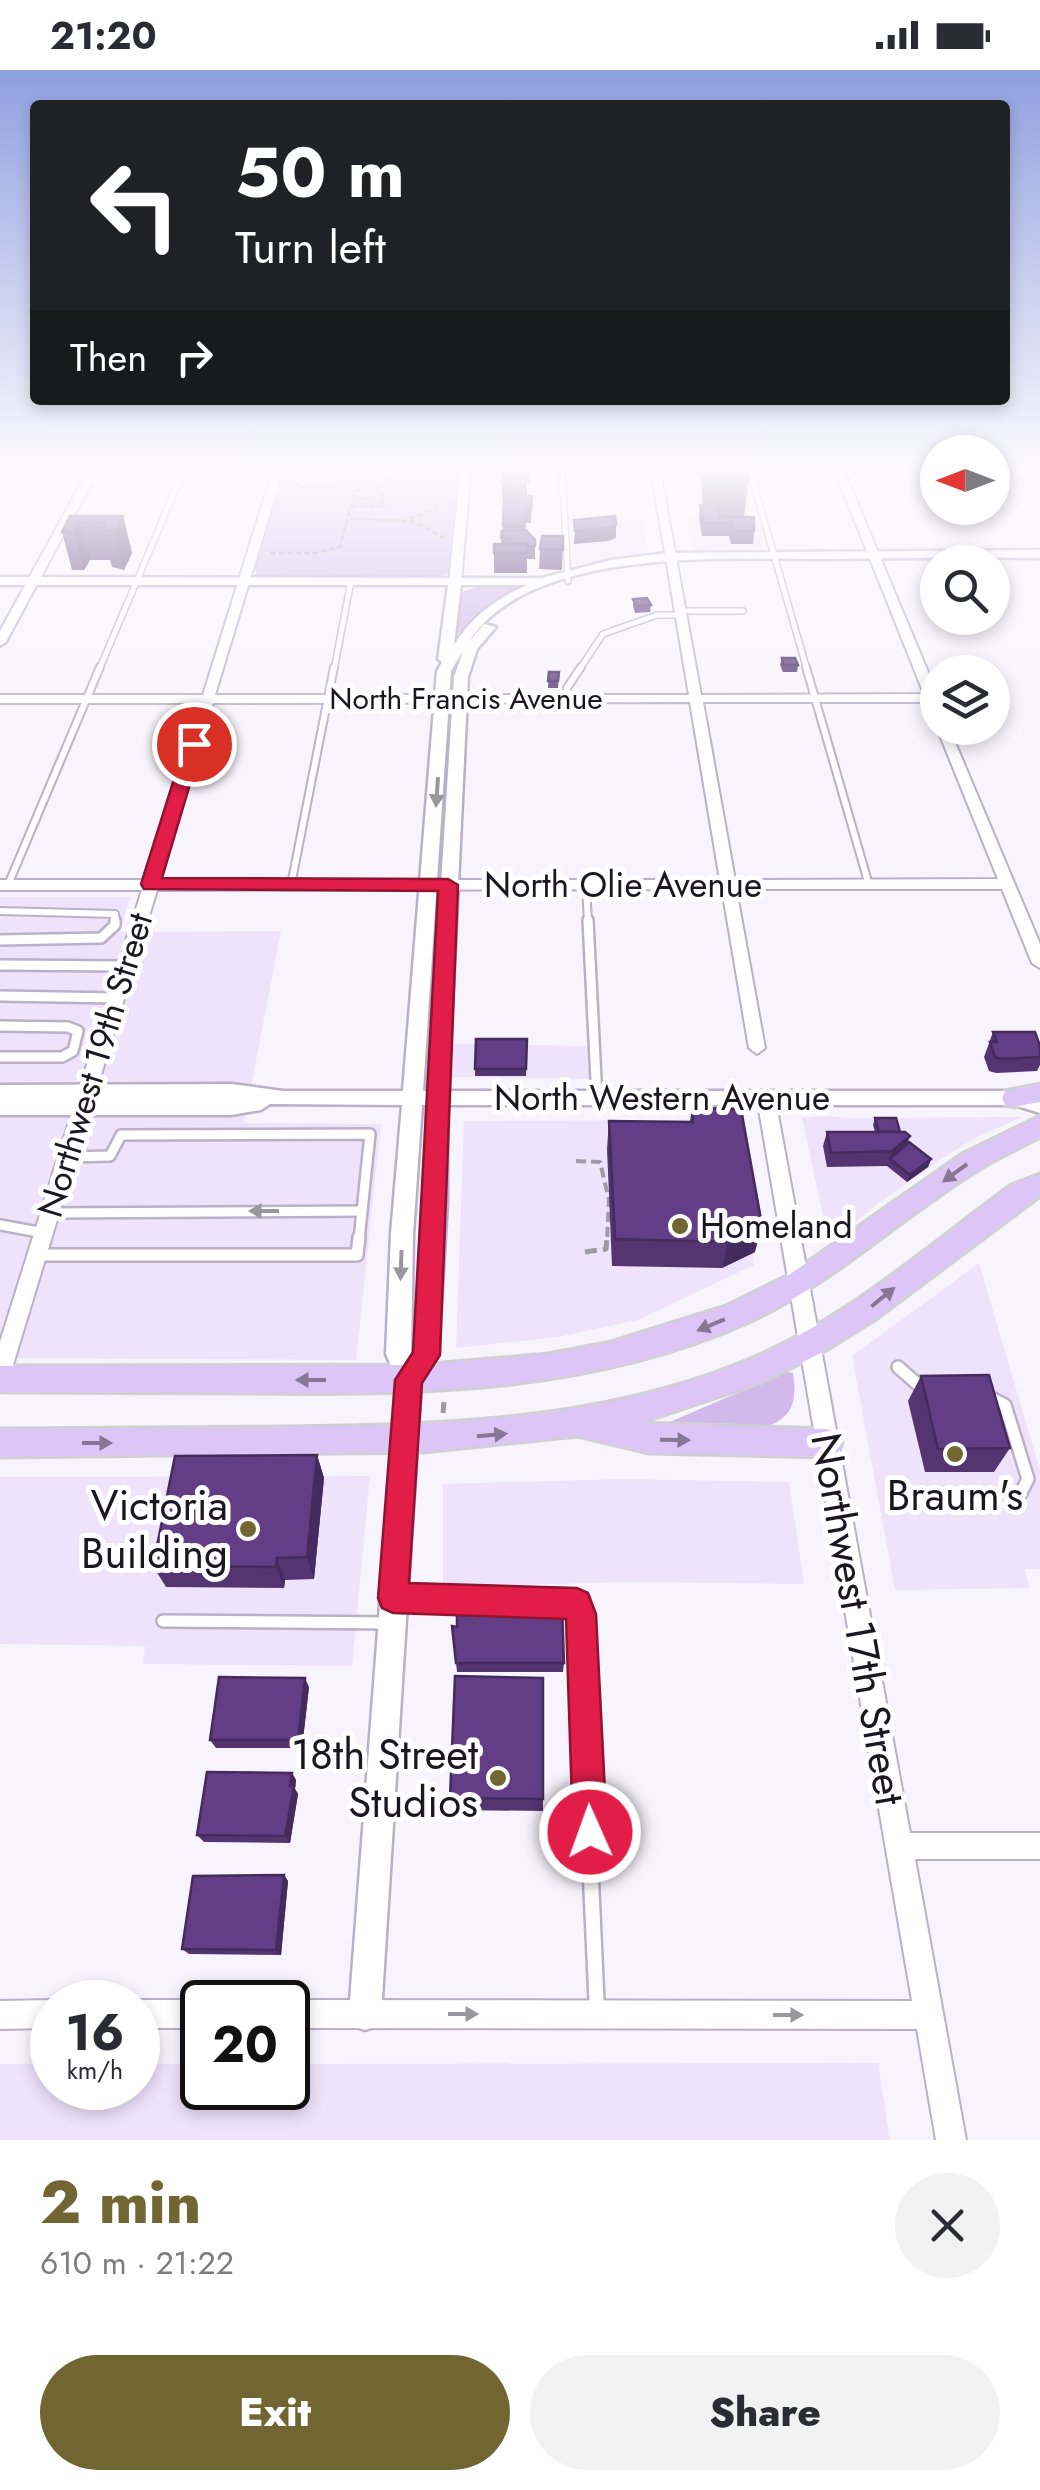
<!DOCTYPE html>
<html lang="en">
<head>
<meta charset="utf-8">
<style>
  body { margin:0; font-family:Jost,sans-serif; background:#f2f2f3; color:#2b2b33; height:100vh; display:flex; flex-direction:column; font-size:38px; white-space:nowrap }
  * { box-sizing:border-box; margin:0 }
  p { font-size:32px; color:#7c7c81 }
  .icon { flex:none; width:55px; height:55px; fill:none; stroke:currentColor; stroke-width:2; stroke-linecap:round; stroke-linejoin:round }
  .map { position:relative; height:2070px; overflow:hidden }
  .side { display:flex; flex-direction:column; background:#fff; flex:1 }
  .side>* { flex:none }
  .banner { position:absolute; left:30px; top:30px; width:980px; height:305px; border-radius:10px; box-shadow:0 5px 15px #0003; background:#202124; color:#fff; overflow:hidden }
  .needle { width:65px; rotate:270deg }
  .controls { position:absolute; left:920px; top:365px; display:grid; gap:20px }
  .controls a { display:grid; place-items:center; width:90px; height:90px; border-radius:50%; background:#fff; box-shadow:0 5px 15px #0003; font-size:50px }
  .speed { position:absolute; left:30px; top:1910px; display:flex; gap:20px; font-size:50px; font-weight:700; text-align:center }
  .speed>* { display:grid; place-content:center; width:130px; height:130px; border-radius:50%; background:#fff; box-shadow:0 5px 15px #0003; line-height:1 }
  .speed small { font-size:25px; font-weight:400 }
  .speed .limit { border:5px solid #111; border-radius:15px; background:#fff; color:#111 }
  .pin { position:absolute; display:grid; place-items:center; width:85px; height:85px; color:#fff; margin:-42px; border:5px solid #fff; border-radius:50%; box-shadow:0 2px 10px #0007 }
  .me { position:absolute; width:110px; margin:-55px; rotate:358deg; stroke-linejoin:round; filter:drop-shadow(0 0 8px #0008) }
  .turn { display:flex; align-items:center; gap:35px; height:210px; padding:0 40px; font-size:45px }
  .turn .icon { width:130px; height:130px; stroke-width:2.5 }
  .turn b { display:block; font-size:70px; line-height:85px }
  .then { display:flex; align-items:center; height:95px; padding:0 40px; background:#0003; gap:20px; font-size:38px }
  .round { display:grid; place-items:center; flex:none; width:105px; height:105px; border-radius:52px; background:#f2f2f3 }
  .overview { display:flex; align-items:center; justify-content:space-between; height:170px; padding:0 40px }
  h1 { font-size:60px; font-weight:800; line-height:75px; color:#716532 }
  .cta { display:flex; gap:20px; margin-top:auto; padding:20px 40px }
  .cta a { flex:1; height:115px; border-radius:60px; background:#716532; color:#fff; font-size:40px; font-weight:800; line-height:115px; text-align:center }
  .cta a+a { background:#f2f2f3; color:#2b2b33 }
  .status { display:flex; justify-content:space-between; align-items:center; height:70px; padding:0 50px; background:#fff; direction:ltr }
  .status svg { height:28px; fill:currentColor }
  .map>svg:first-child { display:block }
  .built { fill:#efe3fc }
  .green { fill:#d1b9ec }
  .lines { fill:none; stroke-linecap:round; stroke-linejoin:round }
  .service-far4-casing { stroke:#bab0c7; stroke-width:8 }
  .service-far3-casing { stroke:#bab0c7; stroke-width:10 }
  .service-far2-casing { stroke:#bab0c7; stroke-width:14 }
  .service-far1-casing { stroke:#bab0c7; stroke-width:16 }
  .service-casing { stroke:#bab0c7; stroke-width:19 }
  .minor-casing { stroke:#bab0c7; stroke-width:4 }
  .tertiary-casing { stroke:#bab0c7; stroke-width:5 }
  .primary-casing { stroke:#d1d1d2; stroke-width:5 }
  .path-far2 { stroke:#9e9aa3; stroke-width:2.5; stroke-dasharray:6 2.5; stroke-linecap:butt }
  .path-far1 { stroke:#9e9aa3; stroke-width:4; stroke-dasharray:10 5; stroke-linecap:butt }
  .path { stroke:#9e9aa3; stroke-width:5; stroke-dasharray:12 6; stroke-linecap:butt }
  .service-far4 { stroke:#fff; stroke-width:5 }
  .service-far3 { stroke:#fff; stroke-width:6 }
  .service-far2 { stroke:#fff; stroke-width:9 }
  .service-far1 { stroke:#fff; stroke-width:11 }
  .service { stroke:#fff; stroke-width:14 }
  .minor { fill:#fff; fill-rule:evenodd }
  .tertiary { fill:#fff; fill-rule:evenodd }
  .primary { fill:#ddc5f7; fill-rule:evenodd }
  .wall { fill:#553472 }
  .shaded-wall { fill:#452b5d }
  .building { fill:#633d85; stroke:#452b5d; stroke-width:2.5 }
  .oneway { fill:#98979b }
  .oneway2 { fill:#867796 }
  .route { fill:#e11d48; stroke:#92132f; stroke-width:2.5 }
  .poi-dot { fill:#716532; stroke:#fff; stroke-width:4 }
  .labels { text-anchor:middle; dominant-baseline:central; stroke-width:10; stroke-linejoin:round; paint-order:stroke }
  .far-street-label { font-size:30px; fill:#1b1720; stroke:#fff }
  .street-label { font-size:35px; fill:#1b1720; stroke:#fff }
  .poi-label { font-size:35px; fill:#1b1720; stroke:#fff; text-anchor:start }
  .near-poi-label { font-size:42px; fill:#1b1720; stroke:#fff; text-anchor:end }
  .near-street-label { font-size:42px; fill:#1b1720; stroke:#fff }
</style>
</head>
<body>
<div class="status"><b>21:20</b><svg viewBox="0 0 49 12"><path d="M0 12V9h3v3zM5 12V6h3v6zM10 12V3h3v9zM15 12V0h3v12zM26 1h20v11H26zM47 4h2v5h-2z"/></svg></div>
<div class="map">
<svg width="1040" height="2070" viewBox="0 0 1040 2070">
  <rect width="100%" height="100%" fill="#f8f4fd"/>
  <g class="built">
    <polygon points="686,447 758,447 767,480 693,480"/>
    <polygon points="569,448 643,448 648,482 576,495"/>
    <polygon points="0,827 130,827 120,862 281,861 244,1053 381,1054 356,1290 0,1288"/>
    <polygon points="447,974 588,976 590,1009 446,1007"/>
    <polygon points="830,1046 847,1048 1022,1047 973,1069 940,1090 876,1135 829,1174 802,1048"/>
    <polygon points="733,1050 754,1195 638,1250 558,1267 456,1278 464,1051"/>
    <polygon points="979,1193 1040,1400 1040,1499 1025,1499 1029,1518 895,1520 852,1286"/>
    <polygon points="370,1406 352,1596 143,1594 145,1576 0,1574 0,1407"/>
    <polygon points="621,1409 789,1412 804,1514 626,1512 443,1517 443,1414"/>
    <polygon points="878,1993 890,2070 0,2070 0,1994 52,1994 52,2018 138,2018 138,1994 202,1994 202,2018 288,2018 288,1994"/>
  </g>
  <g class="green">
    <polygon points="285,400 458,400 451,503 434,507 256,505 255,495"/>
    <polygon points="482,515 522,517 477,544 459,563 453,562 459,523"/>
    <path d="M786 1302 793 1303C797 1333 793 1347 764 1358L658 1357Z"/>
  </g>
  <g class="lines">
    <defs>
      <g id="service-far4">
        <polyline points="562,397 568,511"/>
        <polyline points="749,398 807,600"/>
        <polyline points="681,541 743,541"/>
        <polyline points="99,600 185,397"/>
        <polyline points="334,600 351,511"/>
        <polyline points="579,600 603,564 657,545 681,545"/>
      </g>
      <g id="service-far3">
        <polyline points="806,597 869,815"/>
        <polyline points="568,628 567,618 581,597"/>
        <polyline points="8,815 100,597"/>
        <polyline points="291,815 334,597"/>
        <polyline points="586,815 588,852"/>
        <polyline points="0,841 115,844 115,852"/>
      </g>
      <g id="service-far2">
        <polyline points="588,850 597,1029"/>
        <polyline points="0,870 101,868 115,855 115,850"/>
        <polyline points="0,895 125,896"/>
        <polyline points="0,926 116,928"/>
        <polyline points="0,956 68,957 78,961 73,981 62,987 0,987"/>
        <polyline points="67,1087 110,1086 121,1065 370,1064 359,1170"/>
        <polyline points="50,1143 362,1141"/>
        <polyline points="0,1155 44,1163"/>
      </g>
      <g id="service-far1">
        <polyline points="37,1185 357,1185 359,1167"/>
        <polyline points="898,1297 923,1319"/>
        <polyline points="986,1325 1005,1335 1028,1409 1015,1434"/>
        <polyline points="397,1528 573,1531 579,1538 580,1569"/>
        <polyline points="163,1551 390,1553"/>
      </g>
      <polyline id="service" points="580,1567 597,1942"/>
      <g id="minor">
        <polygon points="90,397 100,397 6,572 0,576 0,561"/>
        <path d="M274 397H284L215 625H689L651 400H530L525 397H938V401H844L938 626V647L934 646 927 632H703L735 810 998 809 937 658H949L1040 874V898L1032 893 1002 819H736L765 978 757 984 749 978 722 819 157 820 10 1305 7 1312 0 1314V1272L142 820H0V810H145L200 633H0V625H203ZM660 400 835 401 924 624 701 625ZM690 632 720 810H159L213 633Z"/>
        <polygon points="461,397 471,397 461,511 455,514 449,511"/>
        <rect x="992" y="397" width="48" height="4"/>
        <polygon points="766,1021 775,1028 910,1763 1040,1763 1040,1789 915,1789 966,2070 936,2070 917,1959 288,1958 288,1932 281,1932 288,1930 912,1931 757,1028"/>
        <polygon points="52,1930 59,1932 52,1932 52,1958 0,1959 0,1931"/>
        <polygon points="138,1930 202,1930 209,1932 202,1932 202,1958 138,1958 138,1932 131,1932"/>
      </g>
      <path id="tertiary" d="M1040 480V488C969 487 898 488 826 489 727 489 528 476 468 573L484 554 496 557 477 579 468 607 448 1021H1014L1040 1027V1043L1014 1035H447V1133L438 1285 421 1313 381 1944 377 1956 365 1960 353 1956 349 1944 397 1310 386 1284 391 1164 402 1035 270 1034 261 1040 231 1045H0V1029H235H0V1015L232 1014 283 1021H403L437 601 442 592 438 589 448 515H0V507L542 508 611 490 668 483ZM461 515H527C497 528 471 547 454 575ZM463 581 454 607 428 1021H423L451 601ZM422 1035H427L425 1133 414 1282 411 1287 413 1164Z"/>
      <g id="primary">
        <polygon points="1040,1014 1040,1032 1014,1037 1005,1035 1002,1028 1005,1021"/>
        <path d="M1040 1046V1067C1020 1078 999 1087 980 1099 900 1148 833 1214 747 1253 590 1323 418 1325 250 1323 166 1322 83 1322 0 1322V1296L419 1295 548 1284 611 1272 726 1236 789 1205 962 1084Z"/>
        <path d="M1040 1104V1126L876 1249 821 1283 760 1313 640 1353 827 1359 838 1363 842 1373 838 1383 827 1387 649 1383 578 1366 423 1382 0 1387V1359C94 1358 188 1358 281 1357 435 1355 593 1352 738 1294 840 1254 923 1180 1011 1115Z"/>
      </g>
    </defs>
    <use href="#service-far4" class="service-far4-casing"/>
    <use href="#service-far3" class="service-far3-casing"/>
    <use href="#service-far2" class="service-far2-casing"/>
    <use href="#service-far1" class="service-far1-casing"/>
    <use href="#service" class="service-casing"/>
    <use href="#minor" class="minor-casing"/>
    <use href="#tertiary" class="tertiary-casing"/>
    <use href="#primary" class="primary-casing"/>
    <g class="path-far2">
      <polyline points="355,420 378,420 384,413 409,405"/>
      <polyline points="354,430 379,426"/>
      <polyline points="352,436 385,436 378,420"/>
      <polyline points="350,449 412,451 444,468"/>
      <polyline points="410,449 439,437"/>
      <polyline points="270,483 315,483 340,477 355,420 301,417 291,409"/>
    </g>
    <polyline class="path-far1" points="576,1091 600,1092 609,1130 607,1170"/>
    <g class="path">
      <polyline points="585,1182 606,1179 607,1167"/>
      <polyline points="443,1343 444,1332"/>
    </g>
    <use href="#service-far4" class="service-far4"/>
    <use href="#service-far3" class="service-far3"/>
    <use href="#service-far2" class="service-far2"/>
    <use href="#service-far1" class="service-far1"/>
    <use href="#service" class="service"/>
    <use href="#minor" class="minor"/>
    <use href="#tertiary" class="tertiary"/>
    <use href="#primary" class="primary"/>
  </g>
  <g class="wall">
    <polygon points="503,397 531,397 531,414 527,414 527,424 526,425 532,426 531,453 526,453 525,460 535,470 535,489 527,489 527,503 494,503 494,474 501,474 502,461 503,461 504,425 502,425 502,412"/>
    <polygon points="700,397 746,397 749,409 744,446 754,461 753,474 731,474 729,466 702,466 699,448 700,435 706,434 703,434 702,427 702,411 700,411 699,405"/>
    <polygon points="70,446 123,446 132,483 124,500 112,497 110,490 90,490 84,500 72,500 62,462"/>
    <polygon points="563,466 562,500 539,499 540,479"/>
    <polygon points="633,529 651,535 650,542 635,543 633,536"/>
    <polygon points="782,588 798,595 797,602 783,602 780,595"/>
    <polygon points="549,602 559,602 558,618 548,618"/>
    <polygon points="993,962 1040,976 1040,995 1037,1001 996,1003 989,1001 984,987"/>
    <polygon points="476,969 527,969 526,1006 475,1006"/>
    <polygon points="692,1038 755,1182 722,1198 612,1196 607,1079 609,1051 690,1051"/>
    <polygon points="875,1048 900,1062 907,1073 931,1089 928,1097 907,1112 887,1096 827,1097 823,1076 827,1062 875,1062 873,1055"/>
    <polygon points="921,1306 1010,1378 994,1402 925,1402 908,1331"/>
    <polygon points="317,1385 324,1408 314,1509 285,1510 284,1518 166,1517 153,1496"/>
    <polygon points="452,1556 564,1593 563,1602 457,1602"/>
    <polygon points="309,1617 302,1678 216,1678 210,1670"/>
    <polygon points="292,1703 296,1710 295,1719 298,1724 290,1773 204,1772 197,1765"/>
    <polygon points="450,1728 543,1729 543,1741 452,1740"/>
    <polygon points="284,1805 288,1811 281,1885 189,1884 182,1879"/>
  </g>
  <g class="shaded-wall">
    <polygon points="123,446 132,483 124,500 115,462"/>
    <polygon points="80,452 90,490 84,500 74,462"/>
    <polygon points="616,455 616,468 608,471 574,474 575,461"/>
    <polygon points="910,1066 905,1080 890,1089 887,1096 892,1081"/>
    <polygon points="931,1089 928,1097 907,1112 910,1105"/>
    <polygon points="762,1155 755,1182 722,1198 728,1172"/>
    <polygon points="317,1385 324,1408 314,1509 307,1487"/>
    <polygon points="277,1488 285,1510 284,1518 276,1497"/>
    <polygon points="305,1608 309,1617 302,1678 298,1670"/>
    <polygon points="292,1703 296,1710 295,1719 298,1724 290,1773 285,1766"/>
    <polygon points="284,1805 288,1811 281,1885 276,1880"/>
  </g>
  <g class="building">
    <rect x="503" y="397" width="28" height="4"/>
    <polygon points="746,397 749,409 711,409 709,403 730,403 729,398 707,397"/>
    <polygon points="502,404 527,406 527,411 520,414 525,414 526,423 504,423 504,414 515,412 502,412"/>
    <polygon points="504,425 532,426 531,440 526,440 524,456 503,456"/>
    <polygon points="700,435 717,435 720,447 754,447 754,461 733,461 731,453 703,453"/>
    <polygon points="70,446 123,446 115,462 103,459 106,452 80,452 74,462 62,462"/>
    <polygon points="615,446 616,455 608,458 575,461 574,450"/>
    <polygon points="526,460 535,470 535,476 527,476 527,474 510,474 510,469 501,468 502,461"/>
    <polygon points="542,466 563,466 563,480 540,479"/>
    <rect x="494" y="474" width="33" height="9"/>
    <polygon points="647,528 651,535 636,536 633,529"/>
    <polygon points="782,588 795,588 798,595 784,595"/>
    <polygon points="549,602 559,602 558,611 548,611"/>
    <polygon points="993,962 1035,962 1040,976 1040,987 1002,989 995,987 990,972 997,972"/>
    <polygon points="476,969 527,969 526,999 475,999"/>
    <polygon points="692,1038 741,1039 762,1155 728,1172 615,1169 609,1051 693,1052"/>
    <polygon points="875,1048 896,1048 900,1062 879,1062"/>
    <polygon points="827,1062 905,1062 910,1066 892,1081 831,1083"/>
    <polygon points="909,1072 931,1089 910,1105 890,1089"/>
    <polygon points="989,1305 1010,1378 938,1379 921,1306"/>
    <polygon points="317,1385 307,1487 277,1488 276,1497 153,1496 175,1386"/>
    <polygon points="535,1530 551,1530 552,1535 562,1536 564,1593 456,1593 452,1556 457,1557 457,1537 535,1535"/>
    <polygon points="455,1606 543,1608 543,1729 450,1728"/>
    <polygon points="219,1607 305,1608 298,1670 210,1670"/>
    <polygon points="207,1702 292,1703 290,1716 294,1716 285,1766 197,1765"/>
    <polygon points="284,1805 276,1880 182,1879 193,1806"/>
  </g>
  <defs><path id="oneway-solid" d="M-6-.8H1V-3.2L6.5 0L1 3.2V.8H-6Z" transform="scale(2.5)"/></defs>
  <g class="oneway">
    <use href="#oneway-solid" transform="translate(437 722) rotate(94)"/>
    <use href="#oneway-solid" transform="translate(264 1141) rotate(180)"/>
    <use href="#oneway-solid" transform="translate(401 1195) rotate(92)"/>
    <use href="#oneway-solid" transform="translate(463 1944)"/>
    <use href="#oneway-solid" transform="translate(788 1945)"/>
  </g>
  <g class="oneway2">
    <use href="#oneway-solid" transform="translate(955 1103) rotate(144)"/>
    <use href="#oneway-solid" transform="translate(883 1227) rotate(-39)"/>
    <use href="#oneway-solid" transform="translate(711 1255) rotate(157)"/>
    <use href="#oneway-solid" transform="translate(311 1310) rotate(-180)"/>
    <use href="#oneway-solid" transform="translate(492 1365) rotate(-5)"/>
    <use href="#oneway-solid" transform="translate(675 1370) rotate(1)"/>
    <use href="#oneway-solid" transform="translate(97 1373)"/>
  </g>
  <linearGradient id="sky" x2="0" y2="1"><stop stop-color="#8fa0df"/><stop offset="0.58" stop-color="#fcfafe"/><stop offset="1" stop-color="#fcfafe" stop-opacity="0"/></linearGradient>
  <rect width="1040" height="687" fill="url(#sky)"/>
  <polygon class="route" points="194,669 202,674 162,808 448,809 458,815 440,1285 422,1313 409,1513 577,1518 588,1523 596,1544 607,1762 602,1775 590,1780 578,1775 573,1762 566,1549 393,1543 382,1538 378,1528 395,1310 413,1282 438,821 144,819 141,814 185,674"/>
  <g class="poi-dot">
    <circle cx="680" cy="1156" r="10"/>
    <circle cx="955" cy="1384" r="10"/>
    <circle cx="248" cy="1459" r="10"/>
    <circle cx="498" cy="1708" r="10"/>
  </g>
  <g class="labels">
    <g class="far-street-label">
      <text x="466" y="628">North Francis Avenue</text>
    </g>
    <g class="street-label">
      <text x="623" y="815">North Olie Avenue</text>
      <text transform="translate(95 995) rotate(-73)">Northwest 19th Street</text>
      <text x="662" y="1028">North Western Avenue</text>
    </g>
    <g class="poi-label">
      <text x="700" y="1156">Homeland</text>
    </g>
    <g class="near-poi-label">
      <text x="955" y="1425" text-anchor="middle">Braum's</text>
      <text x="228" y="1435">Victoria<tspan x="228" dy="48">Building</tspan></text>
      <text x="478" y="1684">18th Street<tspan x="478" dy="48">Studios</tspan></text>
    </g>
    <g class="near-street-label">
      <text transform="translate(858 1549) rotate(80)">Northwest 17th Street</text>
    </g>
  </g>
</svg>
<div class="controls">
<a><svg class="needle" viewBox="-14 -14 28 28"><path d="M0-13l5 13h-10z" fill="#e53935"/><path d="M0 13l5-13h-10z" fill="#7c7c81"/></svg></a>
<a><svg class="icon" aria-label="search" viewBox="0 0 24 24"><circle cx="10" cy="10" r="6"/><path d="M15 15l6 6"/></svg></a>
<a><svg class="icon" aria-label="layers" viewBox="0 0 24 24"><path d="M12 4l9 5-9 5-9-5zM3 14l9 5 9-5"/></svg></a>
</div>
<div class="speed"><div>16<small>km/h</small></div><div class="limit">20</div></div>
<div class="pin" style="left:194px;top:674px;background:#d93025"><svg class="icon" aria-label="arrive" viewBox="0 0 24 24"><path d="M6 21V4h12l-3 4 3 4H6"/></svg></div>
<svg class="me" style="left:590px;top:1762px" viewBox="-20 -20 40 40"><circle r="17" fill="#e11d48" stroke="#fff" stroke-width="3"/><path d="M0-11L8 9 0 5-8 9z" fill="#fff"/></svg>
<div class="banner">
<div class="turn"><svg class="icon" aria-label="left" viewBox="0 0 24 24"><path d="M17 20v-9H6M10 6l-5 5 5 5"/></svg><div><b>50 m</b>Turn left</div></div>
<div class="then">Then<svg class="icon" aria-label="right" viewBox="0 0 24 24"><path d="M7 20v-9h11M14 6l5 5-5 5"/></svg></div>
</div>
</div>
<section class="side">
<div class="overview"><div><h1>2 min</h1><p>610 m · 21:22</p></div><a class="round"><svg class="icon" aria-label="close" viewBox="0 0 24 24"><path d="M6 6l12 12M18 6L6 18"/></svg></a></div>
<div class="cta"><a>Exit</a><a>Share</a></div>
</section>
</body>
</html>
